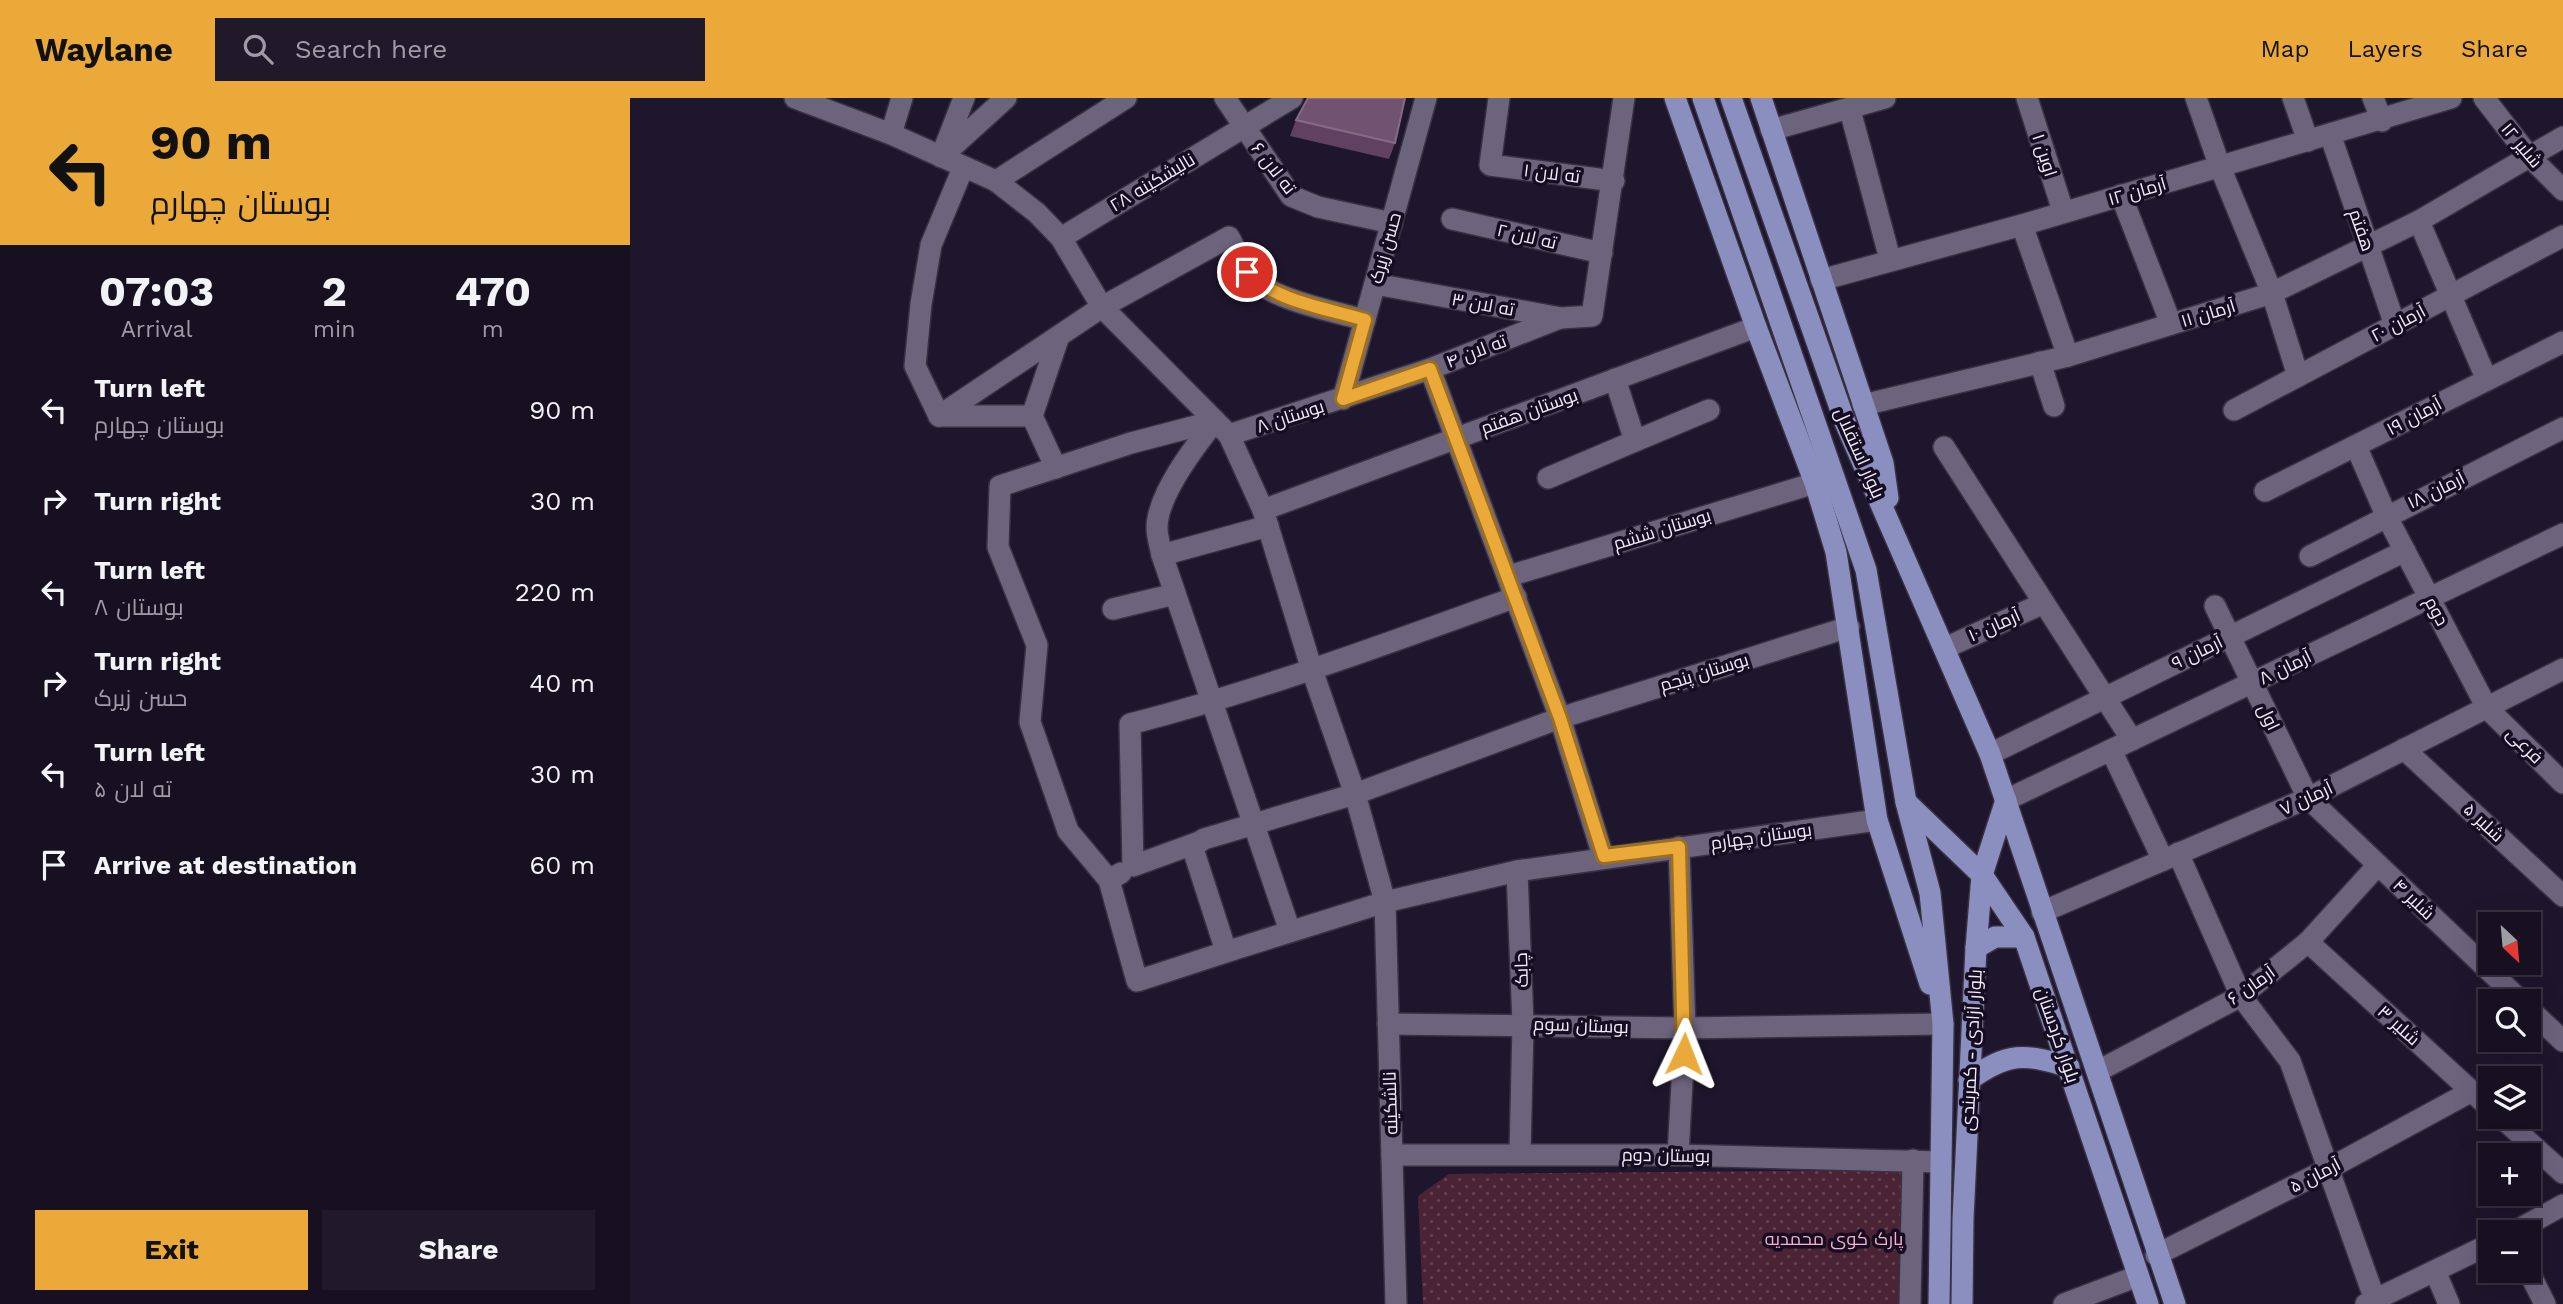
<!DOCTYPE html>
<html lang="en">
<head>
<meta charset="utf-8">
<style>
  body { margin:0; font-family:"Work Sans",Cairo,sans-serif; background:#1f192a; color:#f1f3f6; height:100vh; display:flex; flex-direction:column; font-size:26px; white-space:nowrap }
  * { box-sizing:border-box; margin:0 }
  p { font-size:23px; color:#9e9da5 }
  .icon { flex:none; width:38px; height:38px; fill:none; stroke:currentColor; stroke-width:2; stroke-linecap:round; stroke-linejoin:round }
  .map { position:relative; flex:1; overflow:hidden }
  .drawer { display:flex; flex-direction:column; background:#161021; width:630px }
  .drawer>* { flex:none }
  .guide { background:#eba939; color:#111; overflow:hidden }
  .needle { width:46px; rotate:154deg }
  .fabs { position:absolute; left:1848px; top:814px; display:grid; gap:14px }
  .fabs a { display:grid; place-items:center; width:63px; height:63px; border-radius:0px; background:#161021; box-shadow:0 7px 28px #0002,0 0 0 2px #35303f; font-size:35px }
  .pin { position:absolute; display:grid; place-items:center; width:60px; height:60px; color:#fff; margin:-30px; border:4px solid #fff; border-radius:50%; box-shadow:0 2px 7px #0007 }
  .me { position:absolute; width:77px; margin:-38px; rotate:2deg; stroke-linejoin:round; filter:drop-shadow(0 0 5px #0008) }
  .turn { display:flex; align-items:center; gap:24px; height:147px; padding:0 35px; font-size:32px }
  .turn .icon { width:91px; height:91px; stroke-width:2.5 }
  .turn b { display:block; font-size:49px; line-height:60px }
  .eta { display:flex; justify-content:space-evenly; align-items:center; height:119px; text-align:center }
  .eta b { font-size:42px; font-weight:700; line-height:49px }
  .button { display:flex; gap:14px; margin-top:auto; padding:14px 35px }
  .button a { flex:1; height:80px; border-radius:0px; background:#eba939; color:#111; font-size:28px; font-weight:700; line-height:80px; text-align:center }
  .button a+a { background:#1f192a; color:#f1f3f6 }
  ul { padding:0; list-style:none }
  li { display:flex; align-items:center; gap:21px; height:91px; padding:0 35px }
  li div { flex:1 }
  li b { display:block; font-size:26px }
  li em { font-style:normal }
  header { display:flex; align-items:center; gap:42px; box-sizing:border-box; height:98px; padding:0 35px; background:#eba939; color:#111 }
  header strong { font-size:33px }
  nav { display:flex; gap:38px; margin-inline-start:auto; font-size:24px }
  .search { width:490px; height:63px; background:#1f192a; display:flex; align-items:center; gap:18px; box-sizing:border-box; padding:0 24px; border-radius:0px; color:#9e9da5; font-size:26px }
  main { display:flex; flex:1; min-height:0 }
  .map>svg:first-child { display:block }
  .park { fill:url(#park-dots) }
  .lines { fill:none; stroke-linecap:round; stroke-linejoin:round }
  .minor-casing { stroke:#373142; stroke-width:24 }
  .major-casing { stroke:#373142; stroke-width:24 }
  .minor { stroke:#6c637d; stroke-width:21 }
  .major { stroke:#8b8fc0; stroke-width:21 }
  .wall { fill:#614161 }
  .building { fill:#705371; stroke:#846b87; stroke-width:2 }
  .route-casing { stroke:#996e25; stroke-width:18 }
  .route { stroke:#eba939; stroke-width:12 }
  .labels { text-anchor:middle; dominant-baseline:central; stroke-width:7; stroke-linejoin:round; paint-order:stroke }
  .street-label { font-size:18px; fill:#f1ecfc; stroke:#150d22 }
  .park-label { font-size:18px; fill:#feaecc; stroke:#150d22 }
</style>
</head>
<body>
<header>
<strong>Waylane</strong>
<div class="search"><svg class="icon" aria-label="search" viewBox="0 0 24 24"><circle cx="10" cy="10" r="6"/><path d="M15 15l6 6"/></svg>Search here</div>
<nav><a>Map</a><a>Layers</a><a>Share</a></nav>
</header>
<main>
<section class="drawer">
<div class="guide">
<div class="turn"><svg class="icon" aria-label="left" viewBox="0 0 24 24"><path d="M17 20v-9H6M10 6l-5 5 5 5"/></svg><div><b>90 m</b>بوستان چهارم</div></div>
</div>
<div class="eta">
<div><b>07:03</b><p>Arrival</p></div>
<div><b>2</b><p>min</p></div>
<div><b>470</b><p>m</p></div>
</div>
<ul>
<li><svg class="icon" aria-label="left" viewBox="0 0 24 24"><path d="M17 20v-9H6M10 6l-5 5 5 5"/></svg><div><b>Turn left</b><p>بوستان چهارم</p></div><em>90 m</em></li>
<li><svg class="icon" aria-label="right" viewBox="0 0 24 24"><path d="M7 20v-9h11M14 6l5 5-5 5"/></svg><div><b>Turn right</b></div><em>30 m</em></li>
<li><svg class="icon" aria-label="left" viewBox="0 0 24 24"><path d="M17 20v-9H6M10 6l-5 5 5 5"/></svg><div><b>Turn left</b><p>بوستان ۸</p></div><em>220 m</em></li>
<li><svg class="icon" aria-label="right" viewBox="0 0 24 24"><path d="M7 20v-9h11M14 6l5 5-5 5"/></svg><div><b>Turn right</b><p>حسن زیرک</p></div><em>40 m</em></li>
<li><svg class="icon" aria-label="left" viewBox="0 0 24 24"><path d="M17 20v-9H6M10 6l-5 5 5 5"/></svg><div><b>Turn left</b><p>ته لان ۵</p></div><em>30 m</em></li>
<li><svg class="icon" aria-label="arrive" viewBox="0 0 24 24"><path d="M6 21V4h12l-3 4 3 4H6"/></svg><div><b>Arrive at destination</b></div><em>60 m</em></li>
</ul>
<div class="button"><a>Exit</a><a>Share</a></div>
</section>
<div class="map">
<svg width="1933" height="1206" viewBox="0 0 1933 1206">
  <defs>
    <pattern id="park-dots" width="8" height="8" patternUnits="userSpaceOnUse" patternTransform="scale(1.75)"><rect width="8" height="8" fill="#4a2434"/><path d="M2 2h.1M6 6h.1" fill="none" stroke="#654452" stroke-width="1.8" stroke-linecap="round"/></pattern>
  </defs>
  <rect width="100%" height="100%" fill="#1e162c"/>
  <polygon class="park" points="1273,1072 1271,1206 793,1206 788,1098 819,1076"/>
  <g class="lines">
    <defs>
      <g id="minor">
        <polyline points="165,0 261,36 366,83 407,115 431,140 472,209 599,337 633,412 682,572 725,696 755,804 766,1206"/>
        <polyline points="595,0 661,98 688,109 762,125"/>
        <polyline points="869,0 860,67 984,83"/>
        <polyline points="1397,0 1433,113"/>
        <polyline points="1566,0 1590,69 1642,195 1668,278"/>
        <polyline points="1663,0 1678,43"/>
        <polyline points="1743,0 1752,23"/>
        <polyline points="1854,0 1898,57 1933,92"/>
        <polyline points="1220,12 1260,161"/>
        <polyline points="1141,32 1255,0"/>
        <polyline points="261,36 272,0"/>
        <polyline points="1700,36 1765,227"/>
        <polyline points="313,54 334,0"/>
        <polyline points="311,59 376,0"/>
        <polyline points="366,83 496,0"/>
        <polyline points="1491,97 1541,226"/>
        <polyline points="822,121 972,155"/>
        <polyline points="1789,123 1856,280"/>
        <polyline points="1392,127 1438,258"/>
        <polyline points="431,140 662,0"/>
        <polyline points="1191,182 1392,127 1821,0"/>
        <polyline points="745,186 931,220 962,218 994,0"/>
        <polyline points="1410,264 1424,308"/>
        <polyline points="800,271 930,620 973,758"/>
        <polyline points="985,281 1005,343 1079,312"/>
        <polyline points="713,301 796,0"/>
        <polyline points="1233,307 1438,258 1642,195 1789,123 1933,39"/>
        <polyline points="1604,312 1933,138"/>
        <path d="M309 318 472 209 599 139C605 150 610 163 616 173 635 201 703 213 735 222"/>
        <polyline points="309,318 285,268 291,206 301,147 333,70"/>
        <polyline points="309,318 402,318 426,370"/>
        <polyline points="402,318 429,238"/>
        <path d="M585 323C565 348 527 397 527 430 527 438 530 448 532 457L660 833"/>
        <polyline points="599,337 800,271 930,220"/>
        <polyline points="1726,348 1756,417 1857,610 1933,685"/>
        <polyline points="1314,349 1502,642"/>
        <polyline points="918,380 1005,343"/>
        <polyline points="1635,393 1933,244"/>
        <polyline points="633,412 1126,229"/>
        <polyline points="532,457 638,428"/>
        <polyline points="1680,458 1933,330"/>
        <polyline points="879,478 1185,385"/>
        <polyline points="1585,508 1678,700 1891,903"/>
        <polyline points="483,511 545,496"/>
        <polyline points="1219,529 930,620 725,696 574,741 565,747 564,754 595,850 602,852 755,804 887,773 1247,722"/>
        <polyline points="1315,550 1414,505"/>
        <polyline points="1774,651 1933,798"/>
        <polyline points="1481,652 1533,762"/>
        <polyline points="1360,656 1775,453"/>
        <polyline points="1376,702 1933,436"/>
        <path d="M569 744 503 768 500 626C632 592 759 545 886 499"/>
        <polyline points="1548,755 1611,898 1660,963 1745,1202"/>
        <polyline points="887,773 893,926 890,1056"/>
        <polyline points="491,775 479,782 507,883 602,852"/>
        <polyline points="479,782 438,733 400,624 407,547 368,449 370,388 501,345 585,323"/>
        <polyline points="1412,814 1678,700 1933,571"/>
        <polyline points="1678,844 1860,1010"/>
        <polyline points="1899,911 1933,943"/>
        <polyline points="758,926 1055,930 1313,926"/>
        <polyline points="1468,973 1611,898 1678,844 1748,767"/>
        <polyline points="1870,1018 1933,1075"/>
        <polyline points="762,1057 1048,1057 1311,1064"/>
        <polyline points="1048,1057 1055,930 1049,749"/>
        <polyline points="1884,1134 1933,1107"/>
        <polyline points="1526,1157 1698,1071 1842,993"/>
        <polyline points="1898,1172 1915,1206"/>
        <polyline points="1805,1173 1819,1206"/>
        <polyline points="1280,1206 1283,1062"/>
        <polyline points="1434,1206 1508,1178"/>
        <polyline points="1736,1206 1860,1146"/>
      </g>
      <g id="major">
        <polyline points="1045,0 1126,229 1185,385 1206,454 1247,722 1300,886"/>
        <polyline points="1073,0 1236,472 1276,704 1300,795 1313,926 1309,1206"/>
        <polyline points="1101,0 1215,324 1360,656 1545,1206"/>
        <polyline points="1131,0 1253,365 1258,400"/>
        <polyline points="1276,704 1352,777 1394,839 1518,1206"/>
        <polyline points="1346,850 1365,839 1394,839"/>
        <path d="M1339 982C1378 954 1394 955 1439 969"/>
        <polyline points="1332,1206 1333,1121 1346,850 1352,777 1376,702"/>
      </g>
    </defs>
    <use href="#minor" class="minor-casing"/>
    <use href="#major" class="major-casing"/>
    <use href="#minor" class="minor"/>
    <use href="#major" class="major"/>
  </g>
  <polygon class="wall" points="666,22 765,45 759,61 660,38"/>
  <polygon class="building" points="678,0 775,0 765,45 666,22"/>
  <g class="lines">
    <defs>
      <path id="route" d="M617 174C646 204 696 210 735 222L713 301 800 271 930 620 974 758 1049 749 1054 956"/>
    </defs>
    <use href="#route" class="route-casing"/>
    <use href="#route" class="route"/>
  </g>
  <g class="labels">
    <g class="street-label">
      <text transform="translate(1892 47) rotate(50)">شلیر ۱۲</text>
      <text transform="translate(1415 57) rotate(72)">اوین ۱</text>
      <text transform="translate(644 70) rotate(52)">ته لان ۶</text>
      <text transform="translate(922 75) rotate(7)">ته لان ۱</text>
      <text transform="translate(522 84) rotate(-31)">نالیشکینه ۲۸</text>
      <text transform="translate(1507 93) rotate(-16)">آرمان ۱۲</text>
      <text transform="translate(1732 132) rotate(71)">هفتم</text>
      <text transform="translate(897 138) rotate(13)">ته لان ۲</text>
      <text transform="translate(755 150) rotate(-74)">حسن زیرک</text>
      <text transform="translate(853 206) rotate(10)">ته لان ۳</text>
      <text transform="translate(1578 215) rotate(-17)">آرمان ۱۱</text>
      <text transform="translate(1768 225) rotate(-28)">آرمان ۲۰</text>
      <text transform="translate(846 253) rotate(-21)">ته لان ۴</text>
      <text transform="translate(899 313) rotate(-20)">بوستان هفتم</text>
      <text transform="translate(660 318) rotate(-18)">بوستان ۸</text>
      <text transform="translate(1784 318) rotate(-28)">آرمان ۱۹</text>
      <text transform="translate(1230 355) rotate(66)">بلوار استقلال</text>
      <text transform="translate(1806 392) rotate(-26)">آرمان ۱۸</text>
      <text transform="translate(1032 431) rotate(-17)">بوستان ششم</text>
      <text transform="translate(1807 513) rotate(62)">دوم</text>
      <text transform="translate(1364 527) rotate(-24)">آرمان ۱۰</text>
      <text transform="translate(1567 554) rotate(-26)">آرمان ۹</text>
      <text transform="translate(1655 569) rotate(-26)">آرمان ۸</text>
      <text transform="translate(1074 574) rotate(-17)">بوستان پنجم</text>
      <text transform="translate(1639 619) rotate(64)">اول</text>
      <text transform="translate(1895 647) rotate(45)">فرعی</text>
      <text transform="translate(1676 700) rotate(-25)">آرمان ۷</text>
      <text transform="translate(1854 724) rotate(43)">شلیر ۵</text>
      <text transform="translate(1131 738) rotate(-8)">بوستان چهارم</text>
      <text transform="translate(1784 801) rotate(44)">شلیر ۴</text>
      <text transform="translate(891 872) rotate(-92)">چابک</text>
      <text transform="translate(1621 887) rotate(-35)">آرمان ۶</text>
      <text transform="translate(951 927) rotate(2)">بوستان سوم</text>
      <text transform="translate(1769 927) rotate(42)">شلیر ۳</text>
      <text transform="translate(1428 937) rotate(71)">بلوار کردستان</text>
      <text transform="translate(1341 952) rotate(-87)">بلوار آزادی - کمربندی</text>
      <text transform="translate(760 1005) rotate(-92)">نالشکینه</text>
      <text transform="translate(1036 1057) rotate(1)">بوستان دوم</text>
      <text transform="translate(1685 1077) rotate(-27)">آرمان ۵</text>
    </g>
    <g class="park-label">
      <text x="1204" y="1140">پارک کوی محمدیه</text>
    </g>
  </g>
</svg>
<div class="fabs">
<a><svg class="needle" viewBox="-14 -14 28 28"><path d="M0-13l5 13h-10z" fill="#e53935"/><path d="M0 13l5-13h-10z" fill="#9e9da5"/></svg></a>
<a><svg class="icon" aria-label="search" viewBox="0 0 24 24"><circle cx="10" cy="10" r="6"/><path d="M15 15l6 6"/></svg></a>
<a><svg class="icon" aria-label="layers" viewBox="0 0 24 24"><path d="M12 4l9 5-9 5-9-5zM3 14l9 5 9-5"/></svg></a>
<a>+</a>
<a>−</a>
</div>
<div class="pin" style="left:617px;top:174px;background:#d93025"><svg class="icon" aria-label="arrive" viewBox="0 0 24 24"><path d="M6 21V4h12l-3 4 3 4H6"/></svg></div>
<svg class="me" style="left:1054px;top:956px" viewBox="-20 -20 40 40"><path d="M0-17L14 15 0 8-14 15z" fill="#eba939" stroke="#fff" stroke-width="4"/></svg>
</div>
</main>
</body>
</html>
